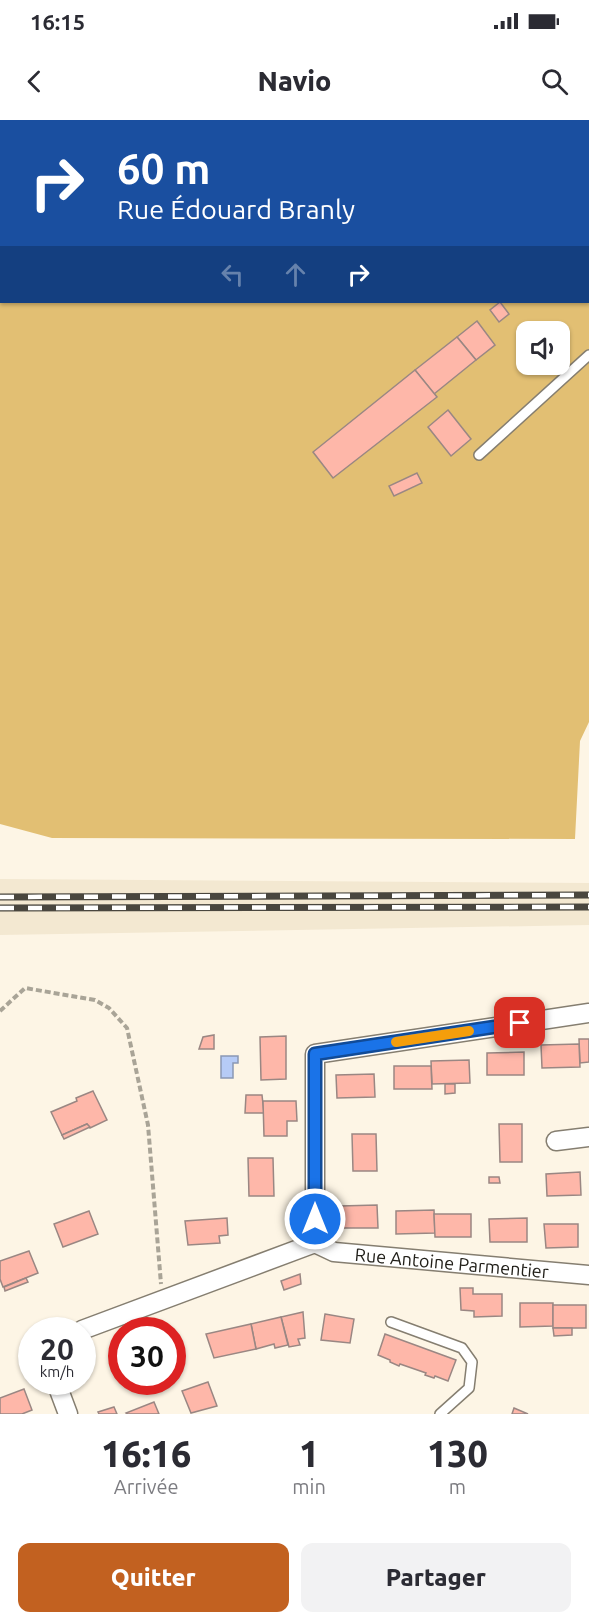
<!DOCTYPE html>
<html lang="fr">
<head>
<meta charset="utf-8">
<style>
  body { margin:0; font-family:Ubuntu,sans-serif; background:#f2f2f3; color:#2b2b33; height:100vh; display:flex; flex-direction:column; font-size:22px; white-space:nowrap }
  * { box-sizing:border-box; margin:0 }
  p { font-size:20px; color:#7c7c81 }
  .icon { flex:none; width:33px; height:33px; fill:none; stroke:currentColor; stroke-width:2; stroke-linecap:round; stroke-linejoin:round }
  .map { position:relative; height:1294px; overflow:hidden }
  .side { display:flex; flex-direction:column; background:#fff; flex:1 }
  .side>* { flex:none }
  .hud { position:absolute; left:0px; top:0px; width:590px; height:183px; box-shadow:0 2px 4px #0004; background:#1a4fa0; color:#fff; overflow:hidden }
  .tools { position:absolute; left:516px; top:201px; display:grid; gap:12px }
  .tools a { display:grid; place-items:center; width:54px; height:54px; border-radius:12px; background:#fff; box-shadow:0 2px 4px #0004; font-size:30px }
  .speed { position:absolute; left:18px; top:1197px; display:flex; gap:12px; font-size:30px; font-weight:700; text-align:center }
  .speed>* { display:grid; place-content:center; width:78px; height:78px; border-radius:50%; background:#fff; box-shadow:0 2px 4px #0004; line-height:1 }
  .speed small { font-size:15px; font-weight:400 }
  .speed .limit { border:9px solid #d22; background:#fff; color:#111 }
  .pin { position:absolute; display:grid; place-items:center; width:51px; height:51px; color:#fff; margin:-26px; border-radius:12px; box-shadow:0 3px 9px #0006 }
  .me { position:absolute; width:66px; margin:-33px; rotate:0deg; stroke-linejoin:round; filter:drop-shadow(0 0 4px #0008) }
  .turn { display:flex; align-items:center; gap:21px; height:126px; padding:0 18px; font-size:27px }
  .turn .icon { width:78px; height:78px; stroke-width:2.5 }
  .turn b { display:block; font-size:42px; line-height:51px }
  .lanes { display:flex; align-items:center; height:57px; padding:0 18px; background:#0003; justify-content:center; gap:30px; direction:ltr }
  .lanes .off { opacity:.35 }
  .eta { display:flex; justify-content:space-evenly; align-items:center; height:102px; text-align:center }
  .eta b { font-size:36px; font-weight:800; line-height:42px }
  .cta { display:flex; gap:12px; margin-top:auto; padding:12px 18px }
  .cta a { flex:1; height:69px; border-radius:12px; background:#c26120; color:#fff; font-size:24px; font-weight:800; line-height:69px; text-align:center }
  .cta a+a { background:#f2f2f3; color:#2b2b33 }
  .status { display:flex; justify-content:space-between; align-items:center; height:42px; padding:0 30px; background:#fff; direction:ltr }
  .status svg { height:16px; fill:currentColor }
  header { display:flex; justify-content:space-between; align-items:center; height:78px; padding:0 18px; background:#fff; font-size:27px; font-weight:800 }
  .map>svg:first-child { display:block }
  .built { fill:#f3e8d1 }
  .green { fill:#e2bf73; fill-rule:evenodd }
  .water { fill:#b6cbf6; stroke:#8a98b4; stroke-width:1.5 }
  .building { fill:#feb7a9; stroke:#9a8783; stroke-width:1.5 }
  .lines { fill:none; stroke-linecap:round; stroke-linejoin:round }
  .service-casing { stroke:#857e70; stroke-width:12 }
  .minor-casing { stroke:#857e70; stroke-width:21 }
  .path { stroke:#a9a497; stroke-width:4; stroke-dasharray:6 3; stroke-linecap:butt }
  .service { stroke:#fff; stroke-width:9 }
  .minor { stroke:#fff; stroke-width:18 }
  .rail-casing { stroke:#49463e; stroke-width:7 }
  .rail { stroke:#fff; stroke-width:4.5; stroke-dasharray:14; stroke-linecap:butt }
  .route-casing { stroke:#114b97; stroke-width:15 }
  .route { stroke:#1a73e8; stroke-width:10 }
  .slow { stroke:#f59e0b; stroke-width:10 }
  .labels { text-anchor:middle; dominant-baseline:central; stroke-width:4.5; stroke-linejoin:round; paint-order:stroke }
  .street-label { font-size:18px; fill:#22201a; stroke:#fff }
</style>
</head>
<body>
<div class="status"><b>16:15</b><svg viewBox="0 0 49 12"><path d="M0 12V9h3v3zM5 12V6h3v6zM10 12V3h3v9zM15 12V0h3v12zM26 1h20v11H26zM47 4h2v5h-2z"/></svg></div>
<header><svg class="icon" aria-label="back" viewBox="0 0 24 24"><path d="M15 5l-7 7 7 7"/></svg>Navio<svg class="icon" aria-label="search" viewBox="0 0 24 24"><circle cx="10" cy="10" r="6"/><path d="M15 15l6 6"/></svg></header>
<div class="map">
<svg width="589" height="1294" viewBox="0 0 589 1294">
  <rect width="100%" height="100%" fill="#fdf5e5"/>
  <polygon class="built" points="0,759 589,763 589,805 0,815"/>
  <path class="green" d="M0 0H589V602L580 621 575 719 52 718 0 704ZM2 2H588V182H2ZM526 212H560V244H526Z"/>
  <polygon class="water" points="221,936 238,936 238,943 233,943 233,958 221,958"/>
  <g class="building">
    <polygon points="500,182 509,194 499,202 490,190"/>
    <polygon points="477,201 495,225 476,240 457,217"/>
    <polygon points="457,217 476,240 434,274 415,250"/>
    <polygon points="415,250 437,277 333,358 313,332"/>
    <polygon points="448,290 471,319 451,336 428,307"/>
    <polygon points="417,353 422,363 394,376 389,366"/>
    <polygon points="214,915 214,929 199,929 203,917"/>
    <polygon points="286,916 286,959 261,960 260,917"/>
    <polygon points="579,919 589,919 589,942 580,943"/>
    <polygon points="579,924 580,947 542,948 541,925"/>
    <polygon points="524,932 524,955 487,955 487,933"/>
    <polygon points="469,940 470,963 432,964 431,941"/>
    <polygon points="394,946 431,946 432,969 394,969"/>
    <polygon points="374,954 375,977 337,978 336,955"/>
    <polygon points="445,964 455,964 455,973 445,974"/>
    <polygon points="93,971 107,1000 90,1008 87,1004 62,1015 51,992 77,981 76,978"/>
    <polygon points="246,975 262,975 264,993 245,993"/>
    <polygon points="263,981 296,981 297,1001 287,1001 287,1016 264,1016"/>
    <polygon points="87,1004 90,1007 64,1019 62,1015"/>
    <polygon points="499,1004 522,1004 522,1042 500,1042"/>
    <polygon points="352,1014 376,1014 377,1051 353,1051"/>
    <polygon points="248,1038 273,1038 274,1076 249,1076"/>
    <polygon points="580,1052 581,1075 547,1076 546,1054"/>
    <polygon points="489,1057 499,1057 500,1063 489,1063"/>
    <polygon points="377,1085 378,1108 340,1108 340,1086"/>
    <polygon points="434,1090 435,1113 396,1114 396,1091"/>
    <polygon points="89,1091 98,1114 63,1127 54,1104"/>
    <polygon points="434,1094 471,1094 471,1117 435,1117"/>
    <polygon points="227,1098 228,1115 219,1116 220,1123 188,1125 185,1101"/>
    <polygon points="527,1098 527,1122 490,1122 489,1099"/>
    <polygon points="544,1104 578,1104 578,1127 546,1128"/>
    <polygon points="29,1131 38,1153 3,1167 0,1159 0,1141"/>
    <polygon points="300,1154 301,1164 284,1170 281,1161"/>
    <polygon points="26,1158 28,1162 5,1171 4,1167"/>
    <polygon points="460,1168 473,1168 473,1174 502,1174 502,1196 474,1197 474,1191 461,1190"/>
    <polygon points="520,1183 553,1183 553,1206 520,1207"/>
    <rect x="553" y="1185" width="33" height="23"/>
    <polygon points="303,1192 305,1218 298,1219 300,1225 289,1227 281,1197"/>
    <polygon points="325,1194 354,1199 350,1223 321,1220"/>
    <polygon points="281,1197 288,1225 275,1228 274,1224 256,1229 251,1204"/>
    <polygon points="251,1204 256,1229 214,1238 206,1214"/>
    <polygon points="553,1208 572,1208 572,1215 554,1216"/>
    <polygon points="385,1214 456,1240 448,1261 435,1256 434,1258 425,1255 426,1253 400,1244 399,1246 390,1242 390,1240 378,1235"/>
    <polygon points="208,1262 217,1286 191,1293 182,1271"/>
    <polygon points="24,1269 32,1290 22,1294 0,1294 0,1278"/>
    <polygon points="154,1282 159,1294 127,1294 126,1293"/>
    <polygon points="114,1287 117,1294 99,1294 98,1292"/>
    <polygon points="514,1288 528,1294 512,1294"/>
  </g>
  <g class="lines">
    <defs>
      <g id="service">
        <polyline points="479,335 589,235"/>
        <polyline points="391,1202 462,1228 472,1242 469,1268 440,1294"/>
      </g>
      <g id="minor">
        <polyline points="556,1021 589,1017"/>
        <polyline points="315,1123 315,934 589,893"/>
        <path id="s1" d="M82 1210 315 1123 334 1132 589 1155"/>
        <polyline points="56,1262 68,1294"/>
      </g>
    </defs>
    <use href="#service" class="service-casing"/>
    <use href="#minor" class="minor-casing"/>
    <polyline class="path" points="0,891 25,868 95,880 109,888 127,908 148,1005 161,1164"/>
    <use href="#service" class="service"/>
    <use href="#minor" class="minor"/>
    <defs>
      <g id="rail">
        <polyline points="0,777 589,775"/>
        <polyline points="0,788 589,787"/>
      </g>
    </defs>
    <use href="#rail" class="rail-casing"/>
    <use href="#rail" class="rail"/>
  </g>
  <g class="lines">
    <defs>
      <polyline id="route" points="315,1099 315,934 520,903"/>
    </defs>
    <use href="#route" class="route-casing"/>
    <use href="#route" class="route"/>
    <polyline class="slow" points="396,922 469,911"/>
  </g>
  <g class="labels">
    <g class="street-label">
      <text stroke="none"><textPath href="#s1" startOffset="388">Rue Antoine Parmentier</textPath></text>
    </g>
  </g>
</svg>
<div class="tools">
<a><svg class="icon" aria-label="sound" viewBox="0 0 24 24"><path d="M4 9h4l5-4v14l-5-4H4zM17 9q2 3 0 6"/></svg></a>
</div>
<div class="speed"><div>20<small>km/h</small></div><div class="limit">30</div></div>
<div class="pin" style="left:520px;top:903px;background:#d93025"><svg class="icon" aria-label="arrive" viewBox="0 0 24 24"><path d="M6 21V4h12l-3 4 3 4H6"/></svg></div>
<svg class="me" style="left:315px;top:1099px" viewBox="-20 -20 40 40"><circle r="17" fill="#1a73e8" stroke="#fff" stroke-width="3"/><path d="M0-11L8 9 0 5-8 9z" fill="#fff"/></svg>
<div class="hud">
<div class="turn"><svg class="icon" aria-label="right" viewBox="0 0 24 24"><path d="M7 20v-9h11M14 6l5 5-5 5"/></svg><div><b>60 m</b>Rue Édouard Branly</div></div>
<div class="lanes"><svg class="icon off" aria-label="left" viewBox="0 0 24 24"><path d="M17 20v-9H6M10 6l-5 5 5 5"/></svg><svg class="icon off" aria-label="ahead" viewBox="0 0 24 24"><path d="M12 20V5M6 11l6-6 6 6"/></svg><svg class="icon" aria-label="right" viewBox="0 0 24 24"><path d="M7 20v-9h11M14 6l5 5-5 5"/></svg></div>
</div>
</div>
<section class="side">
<div class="eta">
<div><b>16:16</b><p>Arrivée</p></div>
<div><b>1</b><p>min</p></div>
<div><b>130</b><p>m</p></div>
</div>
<div class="cta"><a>Quitter</a><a>Partager</a></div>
</section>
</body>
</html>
